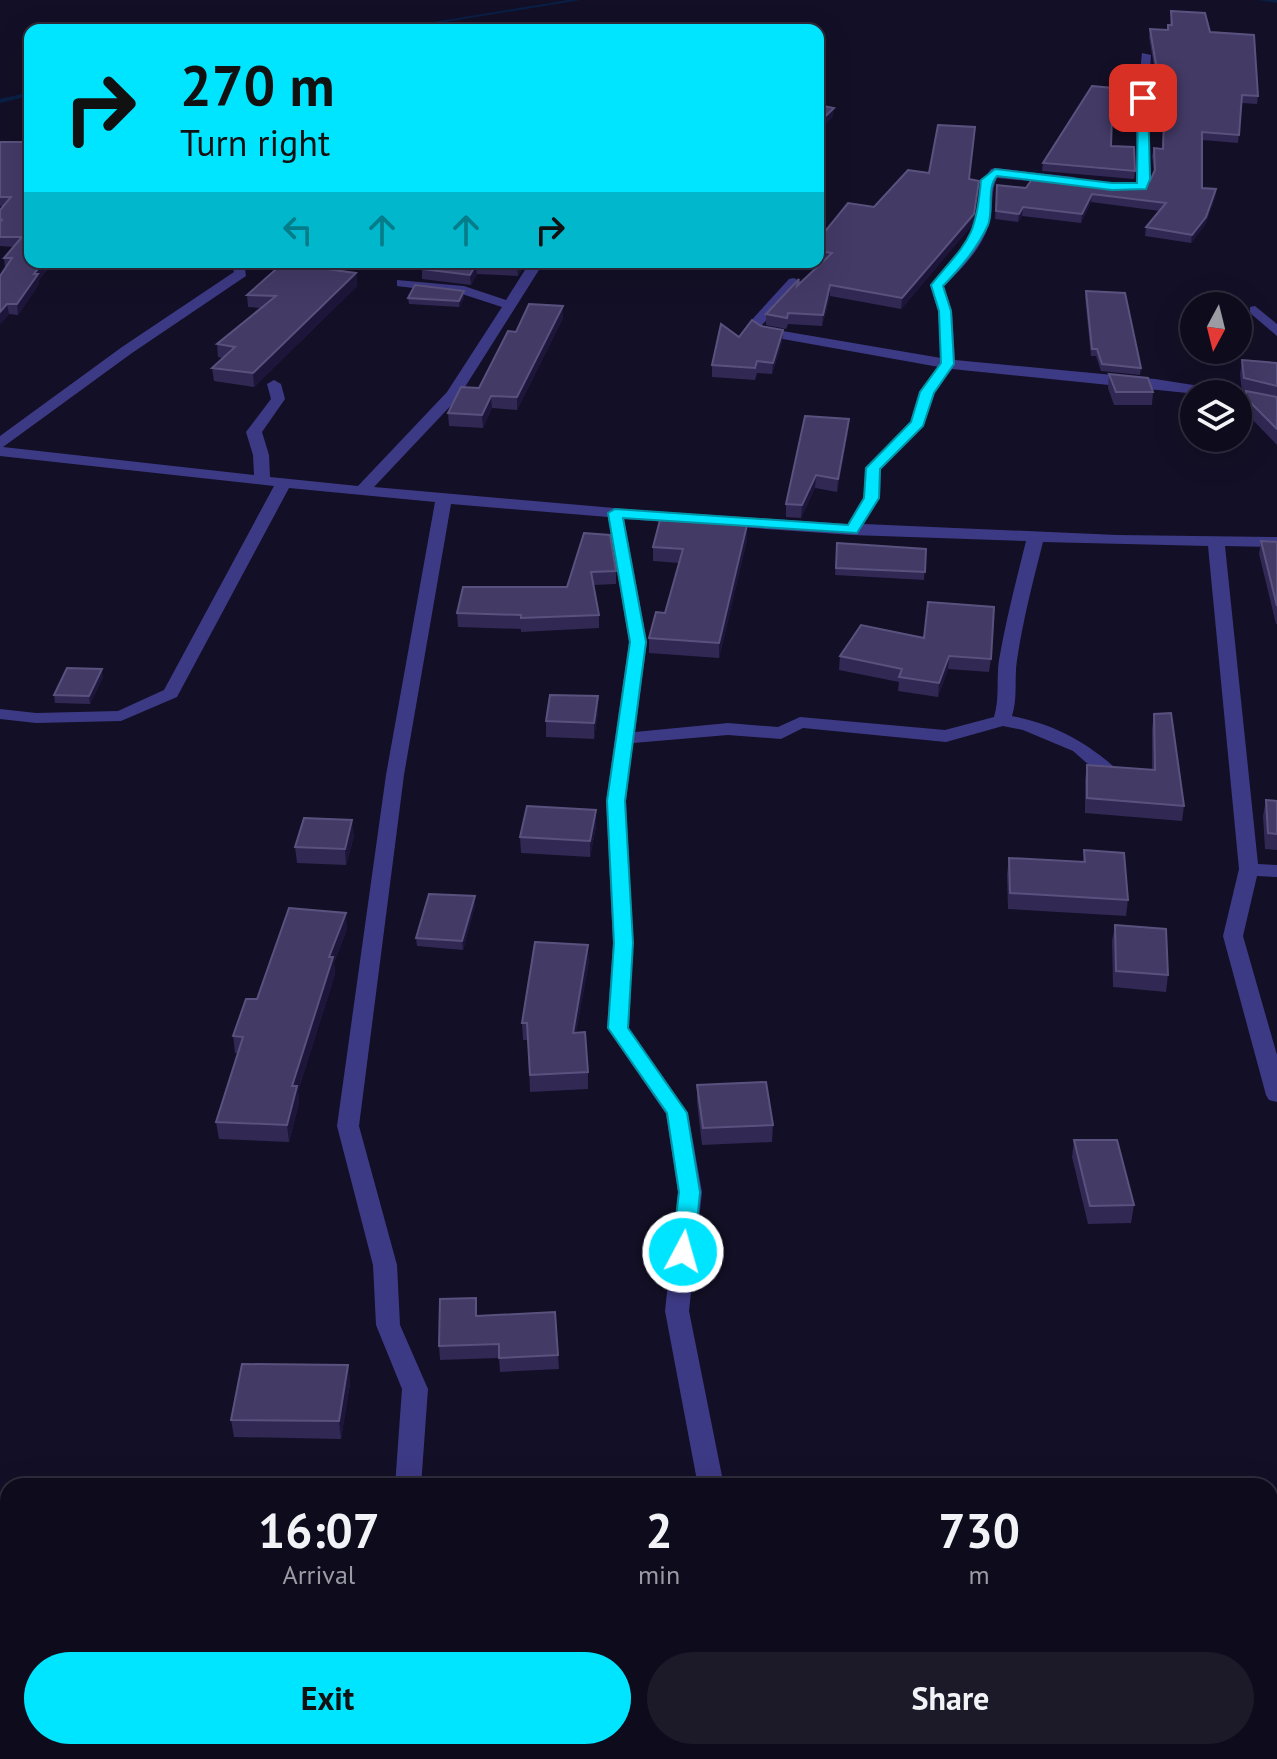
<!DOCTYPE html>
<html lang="en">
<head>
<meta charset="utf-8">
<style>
  body { margin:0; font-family:"PT Sans",sans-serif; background:#1c1929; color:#f1f3f6; height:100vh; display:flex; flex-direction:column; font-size:30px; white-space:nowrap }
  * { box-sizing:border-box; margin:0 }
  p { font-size:26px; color:#9b9ba3 }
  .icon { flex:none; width:44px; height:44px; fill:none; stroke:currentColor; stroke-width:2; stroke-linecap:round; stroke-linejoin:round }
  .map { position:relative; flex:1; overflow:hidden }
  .drawer { position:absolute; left:0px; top:1478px; width:1278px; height:282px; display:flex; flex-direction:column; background:#0e0b1c; border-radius:24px 24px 0 0; box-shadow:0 8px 32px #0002,0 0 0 2px #2e2b3b }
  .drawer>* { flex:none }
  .banner { position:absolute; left:24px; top:24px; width:800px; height:244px; border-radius:16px; box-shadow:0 8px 32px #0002,0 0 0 2px #2e2b3b; background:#00e5ff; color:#111; overflow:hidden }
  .needle { width:52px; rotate:187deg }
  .fabs { position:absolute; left:1180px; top:292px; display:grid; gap:16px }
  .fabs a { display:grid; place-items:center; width:72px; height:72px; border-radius:50%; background:#0e0b1c; box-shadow:0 8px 32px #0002,0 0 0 2px #2e2b3b; font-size:40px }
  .pin { position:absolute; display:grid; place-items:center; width:68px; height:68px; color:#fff; margin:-34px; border-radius:16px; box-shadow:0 4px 12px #0006 }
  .me { position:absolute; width:88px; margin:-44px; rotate:6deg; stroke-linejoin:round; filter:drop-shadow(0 0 6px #0008) }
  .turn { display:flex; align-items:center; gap:28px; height:168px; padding:0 24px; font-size:36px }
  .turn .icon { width:104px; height:104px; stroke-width:2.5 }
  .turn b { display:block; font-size:56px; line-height:68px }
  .lanes { display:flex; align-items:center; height:76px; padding:0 24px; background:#0003; justify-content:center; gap:40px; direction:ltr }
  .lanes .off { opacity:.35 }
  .eta { display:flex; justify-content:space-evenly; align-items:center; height:136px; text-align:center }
  .eta b { font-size:48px; font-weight:800; line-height:56px }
  .cta { display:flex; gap:16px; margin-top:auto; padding:16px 24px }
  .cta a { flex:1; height:92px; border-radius:48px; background:#00e5ff; color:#111; font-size:32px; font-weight:800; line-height:92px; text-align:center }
  .cta a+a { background:#1c1929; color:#f1f3f6 }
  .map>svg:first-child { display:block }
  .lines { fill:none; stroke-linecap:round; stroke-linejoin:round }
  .stream { fill:#0a1f44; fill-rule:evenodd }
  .minor { fill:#3d3a85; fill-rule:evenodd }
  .wall { fill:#312854 }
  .shaded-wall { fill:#1d163a }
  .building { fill:#433a66; stroke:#5a527e; stroke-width:2 }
  .route { fill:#00e5ff; stroke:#0095a6; stroke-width:2 }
</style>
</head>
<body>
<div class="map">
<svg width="1277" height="1759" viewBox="0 0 1277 1759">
  <rect width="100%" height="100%" fill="#130f26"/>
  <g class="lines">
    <g class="stream">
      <polygon points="568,0 581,0 397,30 384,30"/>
      <polygon points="1258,0 1277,0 1277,3"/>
      <polygon points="30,92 30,96 0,103 0,99"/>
      <polygon points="1277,1696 1277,1708 1270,1709 1270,1697"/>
      <polygon points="962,1752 1005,1752 1003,1757 995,1759 952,1759 954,1754"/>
    </g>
    <g class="minor">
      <polygon points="1142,53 1151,55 1147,120 1151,179 1146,189 1117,190 1113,189 1113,183 1137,182 1139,179 1135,120"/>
      <path d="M995 168 1074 177 1080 181 1074 185 997 178C991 191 993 203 991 216 986 244 964 267 944 286L952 311 955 360 1155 379 1225 390 1232 394H1197L952 369 934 392 923 426 881 469 880 498 864 524 1117 535 1277 537V547L1225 546 1258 864 1277 865V877L1257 876 1243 936 1277 1055V1102L1269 1100 1266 1095 1223 936 1239 869 1208 546 1043 542C1033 581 1023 620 1017 660 1014 680 1018 697 1012 716 1056 725 1086 742 1119 771L1121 775 1119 779H1105L1073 751 1023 730 1003 726 946 742 803 728 781 739 728 735 633 743 626 801 633 943 629 1028 688 1113 702 1192 689 1311 724 1486H698L665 1311 678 1192 666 1114 607 1028 613 943 606 801 629 642 608 517 451 504 404 775 359 1126 397 1265 400 1325 428 1389 421 1486H395L402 1389 376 1325 373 1265 337 1126 386 775 435 502 289 488 177 697 121 721 36 723 0 719V709L36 713 118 711 164 690 274 486 0 456V436L122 347 234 272 230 262H244L246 276 132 353 3 447 254 475 253 455 246 432 271 399 267 384 274 380 281 384 285 399 262 432 269 455 270 477 358 486 447 392 502 307 462 294 397 286V280L464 286 506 300 530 262H544L458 398 374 487 637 510 848 524 864 498 865 468 911 422 920 392 939 367 761 335 747 325 789 279 794 278 801 282 762 325 765 328 941 358 938 311 930 285C945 267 965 253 974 230 982 209 976 188 991 169ZM624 519 852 535 1026 541C1016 581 1006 620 999 660 996 680 1000 697 994 717L945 730 800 717 778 727 728 723 635 732 647 642Z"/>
      <polygon points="1255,306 1277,324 1277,336 1250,313 1250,307"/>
      <rect x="389" y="1752" width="30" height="7"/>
    </g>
  </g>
  <g class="wall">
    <polygon points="1171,11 1210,32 1258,96 1257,104 1242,103 1238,143 1202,140 1202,188 1216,189 1215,198 1205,225 1191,243 1145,236 1146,227 1160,211 1091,202 1081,223 1022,216 1018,222 995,219 997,185 1026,188 1136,185 1150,181 1154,173 1152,156 1154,148 1162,149 1164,102 1160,102 1149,37 1150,29 1167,30 1168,25 1170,25"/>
    <polygon points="0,142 30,262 53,262 39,280 39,284 18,315 9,314 0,324 5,268 4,258 14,247 0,246 0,210 3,207 0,206"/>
    <polygon points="1111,146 1135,171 1134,179 1042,171 1043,163"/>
    <polygon points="969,179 978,191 973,224 901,309 830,296 822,326 788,324 786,329 766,325 766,314 822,262 818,262 818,240 874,207"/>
    <polygon points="426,262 526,262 518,276 477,274 471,285 422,279 422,269"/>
    <polygon points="356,273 357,286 254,387 214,381 212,368 223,358 218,357 217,344 261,308 248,307 247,295"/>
    <polygon points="1086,291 1141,368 1140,375 1101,371 1096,356 1091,356 1085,297"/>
    <polygon points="408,298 464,298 459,307 409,304"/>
    <polygon points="563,318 517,410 492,408 483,428 449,426 448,413 479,388 516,332"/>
    <polygon points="761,326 783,330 782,342 772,374 757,373 755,380 712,377 712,365 739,337"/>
    <polygon points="1242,360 1277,363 1277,445 1244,411 1243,404 1245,392 1242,392 1240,374"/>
    <polygon points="1109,374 1153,392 1152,405 1114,405 1108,388"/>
    <polygon points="849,419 848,432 837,492 815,488 801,518 786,517 786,504"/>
    <polygon points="747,525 747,540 719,658 649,653 649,638 665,613 679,563 653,561 653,547"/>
    <polygon points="584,533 616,571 616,584 593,585 599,615 599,628 521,632 521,629 458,627 457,613 567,587"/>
    <polygon points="1261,541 1277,542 1277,624 1276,624 1259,554"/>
    <polygon points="837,543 926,549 924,580 835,575"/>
    <polygon points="861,625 991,659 989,672 948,669 938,697 898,691 899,682 839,670 840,656"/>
    <polygon points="103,677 90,704 55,703 54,695"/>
    <polygon points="598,696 598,712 594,739 546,737 546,721"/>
    <polygon points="1154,714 1184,806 1182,821 1085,813 1085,780 1087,765 1152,770 1152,729"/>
    <polygon points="1266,800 1277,801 1277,850 1265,849 1263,816"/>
    <polygon points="596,826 590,857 521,853 520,837"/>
    <polygon points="354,836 346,865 297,863 295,847"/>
    <polygon points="1084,850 1128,900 1126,916 1008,909 1007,874 1009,858 1083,862"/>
    <polygon points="475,905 463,950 417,946 416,938"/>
    <polygon points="1115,925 1168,975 1166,992 1113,987 1112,941"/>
    <polygon points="347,929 334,963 335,974 298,1091 299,1103 289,1142 219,1139 216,1122 238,1053 235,1053 233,1036 257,999"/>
    <polygon points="589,961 576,1032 588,1072 588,1089 530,1092 528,1040 523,1040 522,1023"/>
    <polygon points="697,1085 773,1125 772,1142 702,1145 697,1102"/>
    <polygon points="1074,1140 1134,1205 1131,1223 1088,1224 1072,1157"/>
    <polygon points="477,1316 558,1355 559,1369 500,1372 499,1358 440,1360 439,1346"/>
    <polygon points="348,1365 350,1383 341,1439 234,1437 231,1420"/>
  </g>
  <g class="shaded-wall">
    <polygon points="834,108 833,117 818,132 818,123"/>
    <polygon points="979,181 973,224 901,309 902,298"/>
    <polygon points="1216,189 1215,198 1205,225 1191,243 1192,235"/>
    <polygon points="1092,194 1091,202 1081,223 1082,214"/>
    <polygon points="1023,207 1022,216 1018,222 1019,214"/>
    <polygon points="43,262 53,262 39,280 39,284 18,315 17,304 34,274"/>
    <polygon points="520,262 526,262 518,276 517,266"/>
    <polygon points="476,264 477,274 471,285 470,275"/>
    <polygon points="356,273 357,286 254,387 253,373"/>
    <polygon points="830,285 830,296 822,326 823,315"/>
    <polygon points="464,291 464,298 459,307 459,301"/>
    <polygon points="7,304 9,314 0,324 0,312"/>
    <polygon points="563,306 563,318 517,410 517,397"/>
    <polygon points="783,330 782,342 772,374 773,363"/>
    <polygon points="491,396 492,408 483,428 482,415"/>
    <polygon points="849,419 848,432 837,492 838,479"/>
    <polygon points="816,475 815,488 801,518 802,505"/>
    <polygon points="747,525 747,540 719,658 719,643"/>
    <polygon points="949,656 948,669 938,697 939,683"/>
    <polygon points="102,669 103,677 90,704 89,696"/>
    <polygon points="598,696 598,712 594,739 594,723"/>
    <polygon points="596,810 596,826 590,857 590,841"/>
    <polygon points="352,820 354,836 346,865 345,849"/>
    <polygon points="475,896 475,905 463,950 462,941"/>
    <polygon points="346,913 347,929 334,963 335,974 298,1091 299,1103 289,1142 287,1125 292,1086 329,957"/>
    <polygon points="588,945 589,961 573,1049 573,1033"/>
    <polygon points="348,1365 350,1383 341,1439 339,1421"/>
  </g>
  <g class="building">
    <polygon points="1171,11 1205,13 1210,32 1254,35 1258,96 1242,95 1239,135 1202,132 1202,188 1216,189 1206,217 1192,235 1146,227 1166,203 1092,194 1082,214 1023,207 1019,214 996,211 997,185 1026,188 1034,176 1119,185 1136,185 1150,181 1155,170 1154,148 1163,149 1165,95 1161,94 1150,29 1168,30 1168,25 1172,25"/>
    <polygon points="1092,86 1113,88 1111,146 1134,147 1135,171 1043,163"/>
    <polygon points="818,105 834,108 818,123"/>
    <polygon points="938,125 975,127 969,179 979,181 974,214 902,298 830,285 823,315 788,313 787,318 766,314 799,279 797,286 832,253 818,251 818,240 848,203 874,207 908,170 929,173"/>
    <polygon points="0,142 30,142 30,262 43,262 34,274 38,274 17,304 7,304 0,312 0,276 12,258 4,258 22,237 0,237 0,222 2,220 0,219 0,210 11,197 0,197"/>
    <polygon points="426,262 520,262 517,266 476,264 470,275 422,269"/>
    <polygon points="283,263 356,273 253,373 212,368 235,347 217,344 276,296 247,295"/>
    <polygon points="415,285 464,291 459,301 408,298"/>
    <polygon points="1086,291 1125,293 1141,368 1102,364 1097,349 1092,349"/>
    <polygon points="529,304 563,306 517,397 491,396 482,415 448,413 461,387 479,388 508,331 516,332"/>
    <polygon points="752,320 761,326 783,330 773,363 757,361 755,368 712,365 721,324 739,337"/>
    <polygon points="1242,360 1277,363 1277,386 1244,378"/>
    <polygon points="1109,374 1148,378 1153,392 1116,392"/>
    <polygon points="1246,391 1277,397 1277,429 1246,398"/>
    <polygon points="805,416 849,419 838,479 816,475 802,505 786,504"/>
    <polygon points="660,520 747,525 719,643 649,638 656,612 665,613 683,549 653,547"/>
    <polygon points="584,533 610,535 616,571 591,572 599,615 521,618 521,615 457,613 463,587 567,587"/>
    <polygon points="1261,541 1277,542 1277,606"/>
    <polygon points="837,543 926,549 925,572 836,568"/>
    <polygon points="928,602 994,607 991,659 949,656 939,683 899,677 902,669 840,656 861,625 924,638"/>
    <polygon points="67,668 102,669 89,696 54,695"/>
    <polygon points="550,695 598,696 594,723 546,721"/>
    <polygon points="1171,713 1184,806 1087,798 1087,765 1155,770 1154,714"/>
    <polygon points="1266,800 1277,801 1277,834 1268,833"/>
    <polygon points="527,806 596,810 590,841 520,837"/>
    <polygon points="304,818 352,820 345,849 295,847"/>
    <polygon points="1084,850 1124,853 1128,900 1010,893 1009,858 1085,862"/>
    <polygon points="429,894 475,896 462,941 416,938"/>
    <polygon points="289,908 346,913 329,957 333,957 292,1086 297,1086 287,1125 216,1122 243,1037 233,1036 246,999 257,999"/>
    <polygon points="1115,925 1166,929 1168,975 1116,971"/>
    <polygon points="535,942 588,945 573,1033 585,1032 588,1072 530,1075 527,1023 522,1023"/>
    <polygon points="766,1082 773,1125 703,1128 697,1085"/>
    <polygon points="1074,1140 1117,1140 1134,1205 1090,1206"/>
    <polygon points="476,1298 476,1316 555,1312 558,1355 499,1358 499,1344 439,1346 440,1299"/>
    <polygon points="242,1364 348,1365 339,1421 231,1420"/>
  </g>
  <path class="route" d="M1143 95 1148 98 1150 179 1146 189 1112 190 997 176C986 188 994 210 988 225 977 249 961 267 943 286L951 311 954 364 934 393 923 426 880 469 879 498 857 533 623 518 646 642 625 801 633 943 628 1028 687 1113 700 1192 694 1252 691 1257H675L672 1252 679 1192 667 1113 608 1028 614 943 607 801 630 642 608 513 615 509 848 525 864 498 866 468 911 422 920 392 941 363 939 311 931 285C967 241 976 240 981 180L995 169 1112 183H1137L1138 98Z"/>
</svg>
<div class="fabs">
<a><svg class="needle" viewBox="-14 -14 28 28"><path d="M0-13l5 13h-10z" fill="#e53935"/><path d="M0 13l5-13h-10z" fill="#9b9ba3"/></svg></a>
<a><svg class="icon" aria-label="layers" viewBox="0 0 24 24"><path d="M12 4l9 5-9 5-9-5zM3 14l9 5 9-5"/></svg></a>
</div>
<div class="pin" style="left:1143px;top:98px;background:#d93025"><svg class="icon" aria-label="arrive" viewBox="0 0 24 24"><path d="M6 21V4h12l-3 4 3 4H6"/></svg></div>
<svg class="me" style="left:683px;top:1252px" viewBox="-20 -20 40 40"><circle r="17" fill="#00e5ff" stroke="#fff" stroke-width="3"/><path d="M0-11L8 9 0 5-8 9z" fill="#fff"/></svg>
<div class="banner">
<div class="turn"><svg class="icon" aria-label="right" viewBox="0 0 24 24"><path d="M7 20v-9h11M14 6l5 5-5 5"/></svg><div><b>270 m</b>Turn right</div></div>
<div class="lanes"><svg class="icon off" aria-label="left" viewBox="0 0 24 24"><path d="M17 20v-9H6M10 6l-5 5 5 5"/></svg><svg class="icon off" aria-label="ahead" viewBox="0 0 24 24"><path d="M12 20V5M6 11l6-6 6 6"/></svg><svg class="icon off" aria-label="ahead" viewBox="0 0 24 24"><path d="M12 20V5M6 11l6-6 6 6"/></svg><svg class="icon" aria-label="right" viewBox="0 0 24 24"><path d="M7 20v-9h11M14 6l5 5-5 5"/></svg></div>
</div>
<section class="drawer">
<div class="eta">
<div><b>16:07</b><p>Arrival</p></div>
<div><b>2</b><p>min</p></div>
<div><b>730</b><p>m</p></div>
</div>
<div class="cta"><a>Exit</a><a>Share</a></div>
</section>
</div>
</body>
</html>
